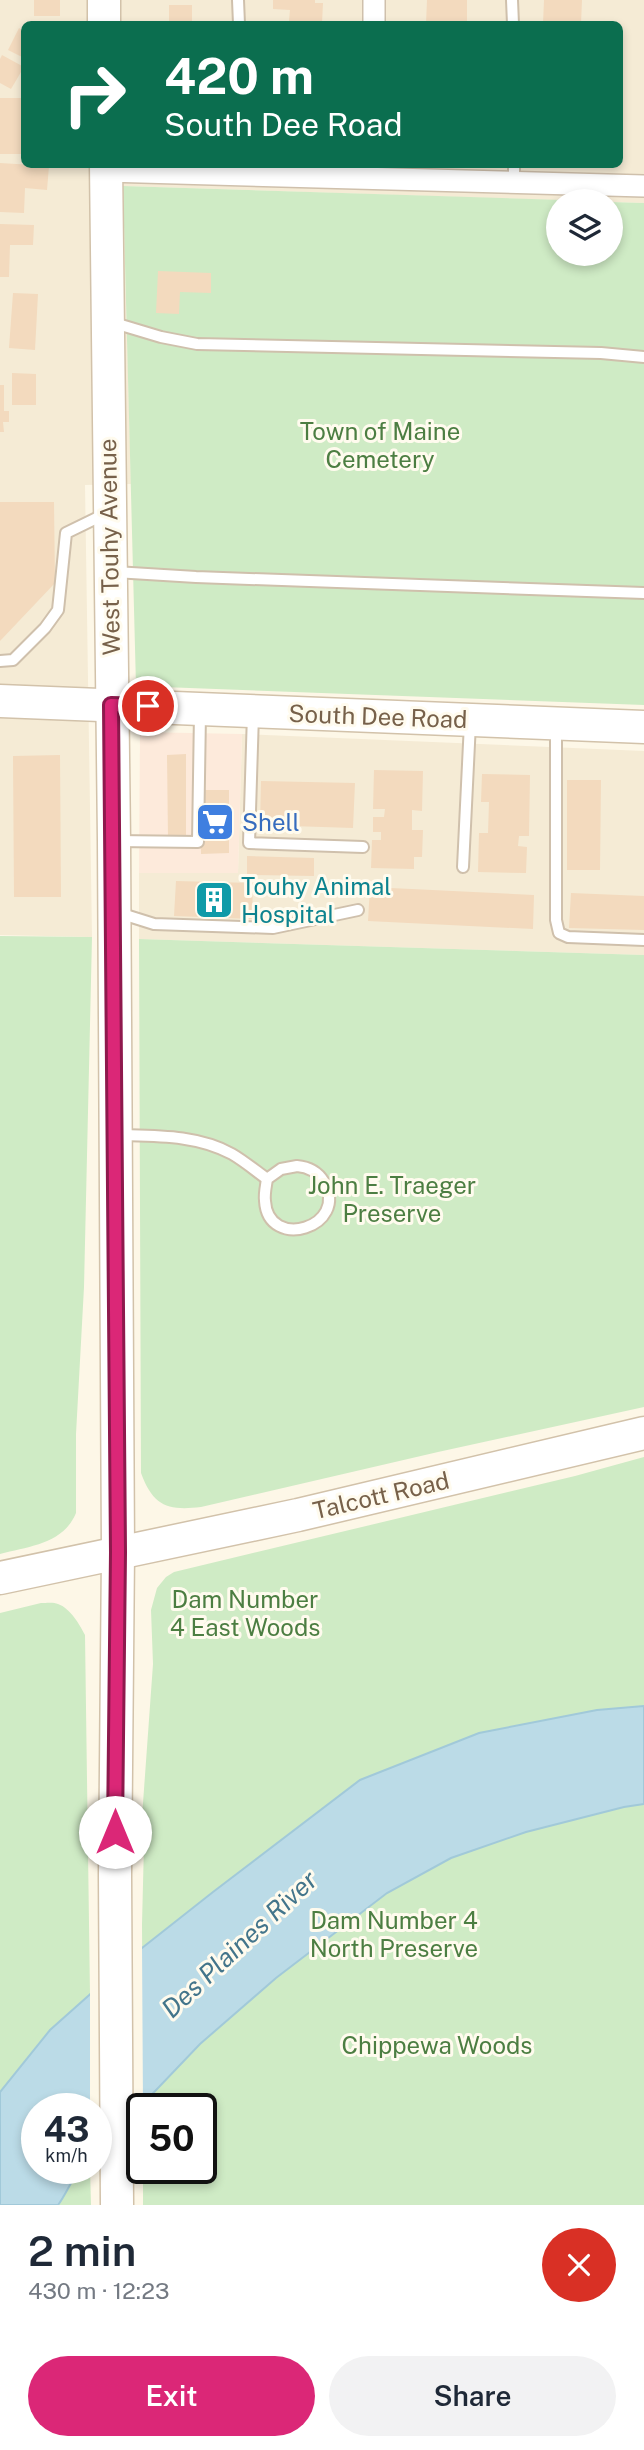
<!DOCTYPE html>
<html lang="en">
<head>
<meta charset="utf-8">
<style>
  body { margin:0; font-family:"Public Sans",sans-serif; background:#f2f2f3; color:#1f2937; height:100vh; display:flex; flex-direction:column; font-size:26px; white-space:nowrap }
  * { box-sizing:border-box; margin:0 }
  p { font-size:23px; color:#747a83 }
  .icon { flex:none; width:38px; height:38px; fill:none; stroke:currentColor; stroke-width:2; stroke-linecap:round; stroke-linejoin:round }
  .map { position:relative; height:2205px; overflow:hidden }
  .sheet { display:flex; flex-direction:column; background:#fff; flex:1 }
  .sheet>* { flex:none }
  .banner { position:absolute; left:21px; top:21px; width:602px; height:147px; border-radius:10px; box-shadow:0 4px 10px #0003; background:#0b6e4f; color:#fff; overflow:hidden }
  .fabs { position:absolute; left:546px; top:189px; display:grid; gap:14px }
  .fabs a { display:grid; place-items:center; width:77px; height:77px; border-radius:50%; background:#fff; box-shadow:0 4px 10px #0003; font-size:35px }
  .speed { position:absolute; left:21px; top:2093px; display:flex; gap:14px; font-size:35px; font-weight:700; text-align:center }
  .speed>* { display:grid; place-content:center; width:91px; height:91px; border-radius:50%; background:#fff; box-shadow:0 4px 10px #0003; line-height:1 }
  .speed small { font-size:18px; font-weight:400 }
  .speed .limit { border:4px solid #111; border-radius:10px; background:#fff; color:#111 }
  .pin { position:absolute; display:grid; place-items:center; width:60px; height:60px; color:#fff; margin:-30px; border:4px solid #fff; border-radius:50%; box-shadow:0 2px 7px #0007 }
  .me { position:absolute; width:77px; margin:-38px; rotate:0deg; stroke-linejoin:round; filter:drop-shadow(0 0 5px #0008) }
  .turn { display:flex; align-items:center; gap:24px; height:147px; padding:0 28px; font-size:32px }
  .turn .icon { width:91px; height:91px; stroke-width:2.5 }
  .turn b { display:block; font-size:49px; line-height:60px }
  .round { display:grid; place-items:center; flex:none; width:74px; height:74px; border-radius:37px; background:#f2f2f3 }
  .head { display:flex; align-items:center; justify-content:space-between; height:119px; padding:0 28px }
  h1 { font-size:42px; font-weight:600; line-height:52px }
  .button { display:flex; gap:14px; margin-top:auto; padding:14px 28px }
  .button a { flex:1; height:80px; border-radius:42px; background:#db2777; color:#fff; font-size:28px; font-weight:600; line-height:80px; text-align:center }
  .button a+a { background:#f2f2f3; color:#1f2937 }
  .map>svg:first-child { display:block }
  .residential { fill:#f5ebd5; fill-rule:evenodd }
  .commercial { fill:#fdeadb }
  .green { fill:#cfebc5 }
  .water { fill:#bbdbe7; stroke:#a1c9d9; stroke-width:2 }
  .pier { fill:#fdf7e7 }
  .building { fill:#f3dabe }
  .lines { fill:none; stroke-linecap:round; stroke-linejoin:round }
  .service-casing { stroke:#cfc0ac; stroke-width:14 }
  .minor-casing { stroke:#cfc0ac; stroke-width:24 }
  .secondary-casing { stroke:#d2c2aa; stroke-width:35 }
  .service { stroke:#fff; stroke-width:10 }
  .minor { stroke:#fff; stroke-width:21 }
  .secondary { stroke:#fff; stroke-width:32 }
  .route-casing { stroke:#8e194d; stroke-width:18 }
  .route { stroke:#db2777; stroke-width:12 }
  .labels { text-anchor:middle; dominant-baseline:central; stroke-width:6; stroke-linejoin:round; paint-order:stroke }
  .park-label { font-size:24px; fill:#4c7e42; stroke:#fffbee }
  .street-label { font-size:24px; fill:#77614a; stroke:#fffbee }
  .shop-label { font-size:24px; fill:#366cbe; stroke:#fffbee; text-anchor:start }
  .culture-label { font-size:24px; fill:#0d838f; stroke:#fffbee; text-anchor:start }
  .water-label { font-size:26px; font-style:italic; fill:#43758b; stroke:#fffbee }
</style>
</head>
<body>
<div class="map">
<svg width="644" height="2205" viewBox="0 0 644 2205">
  <rect width="100%" height="100%" fill="#fdf7e7"/>
  <g class="residential">
    <path d="M0 0H644V203L123 186 131 484 85 485 92 937 0 935ZM24 24H620V164H24Z"/>
    <polygon points="242,734 644,751 644,955 139,939 139,873 238,873"/>
  </g>
  <polygon class="commercial" points="140,732 242,734 238,873 139,873"/>
  <g class="green">
    <polygon points="123,186 594,201 558,201 558,254 611,254 611,202 644,203 644,705 136,686"/>
    <path d="M0 936 92 937 84 1287 76 1434V1513C63 1544 30 1546 0 1554Z"/>
    <path d="M139 939 644 955V1407L438 1452 201 1507C168 1511 153 1506 141 1473Z"/>
    <polygon points="644,1457 644,2205 143,2205 143,2168 201,2168 201,2109 143,2109 142,1924 144,1844 142,1841 142,1817 153,1664 151,1610 157,1588 166,1577 174,1572 575,1476"/>
    <path d="M41 1603C46 1603 54 1602 58 1604 70 1608 80 1625 85 1635L90 1995 37 2109V2168H90L91 2205H0V1613Z"/>
  </g>
  <path class="water" d="M644 1706V1804L624 1807 526 1832 451 1858 387 1893 276 1978 200 2044 96 2153V2109H37V2168H82C71 2179 67 2193 58 2205H0V2092L50 2030 142 1948 213 1892 360 1780 479 1733 597 1710Z"/>
  <polygon class="pier" points="142,1944 143,2107 96,2157 96,2109 90,2109 90,1991"/>
  <g class="building">
    <rect x="34" y="0" width="26" height="16"/>
    <polygon points="273,0 315,0 315,3 323,3 322,23 289,21 290,10 273,9"/>
    <polygon points="427,0 467,0 467,24 426,24"/>
    <polygon points="544,0 582,0 581,24 543,24"/>
    <polygon points="169,5 192,5 192,24 160,24 160,21 169,21"/>
    <polygon points="19,28 24,31 24,58 8,50"/>
    <polygon points="2,55 24,67 11,89 0,83 0,59"/>
    <rect x="0" y="98" width="24" height="56"/>
    <polygon points="0,163 49,166 47,190 25,188 24,213 0,212"/>
    <polygon points="0,224 34,225 33,245 10,245 9,277 0,277"/>
    <polygon points="158,271 211,273 211,293 180,292 179,314 156,313"/>
    <polygon points="13,293 38,294 35,350 9,348"/>
    <polygon points="12,373 36,374 36,405 12,405"/>
    <polygon points="0,385 4,385 4,411 9,411 9,422 3,422 4,432 0,432"/>
    <polygon points="0,502 54,502 55,583 0,641"/>
    <polygon points="186,754 186,838 168,838 167,755"/>
    <polygon points="60,755 61,897 14,897 13,756"/>
    <polygon points="374,770 423,771 422,811 412,810 412,830 423,830 422,857 414,857 414,869 371,868 372,840 381,840 381,832 373,832 373,817 384,817 385,809 373,809"/>
    <polygon points="482,774 530,775 529,836 519,836 518,846 527,847 526,873 478,872 479,833 488,833 489,802 481,802"/>
    <polygon points="567,780 601,780 600,870 567,870"/>
    <polygon points="261,781 355,783 353,828 260,825"/>
    <polygon points="200,790 229,790 229,853 201,854"/>
    <polygon points="247,856 314,858 314,876 247,875"/>
    <polygon points="176,881 253,883 252,919 174,916"/>
    <polygon points="370,887 534,895 533,929 368,921"/>
    <polygon points="571,893 644,896 644,930 569,928"/>
  </g>
  <g class="lines">
    <defs>
      <g id="service">
        <polyline points="238,0 239,24"/>
        <polyline points="512,0 513,24"/>
        <polyline points="514,164 514,182"/>
        <polyline points="111,322 161,337 197,344 601,353 644,357"/>
        <polyline points="115,572 196,577 644,593"/>
        <polyline points="0,661 13,660 45,628 58,610 66,533 107,513"/>
        <polyline points="253,714 249,843 363,847"/>
        <polyline points="556,726 556,920 559,933 568,937 644,940"/>
        <polyline points="116,841 198,842 200,713"/>
        <polyline points="463,867 470,723"/>
        <polyline points="119,913 154,924 273,928 358,910"/>
        <path d="M120 1135C157 1136 198 1135 232 1154 244 1161 256 1171 267 1179"/>
        <path d="M297 1166C309 1167 318 1172 324 1182 350 1227 268 1252 265 1201 264 1194 266 1186 267 1179L281 1169Z"/>
      </g>
      <g id="minor">
        <polyline points="374,0 374,24"/>
        <polyline points="106,171 644,186"/>
      </g>
      <g id="secondary">
        <polyline points="104,0 104,24"/>
        <polyline points="106,164 114,841 118,1552 115,1875 117,2205"/>
        <polyline points="0,701 644,727"/>
        <polyline points="0,1578 298,1515 644,1433"/>
      </g>
    </defs>
    <use href="#service" class="service-casing"/>
    <use href="#minor" class="minor-casing"/>
    <use href="#secondary" class="secondary-casing"/>
    <use href="#service" class="service"/>
    <use href="#minor" class="minor"/>
    <use href="#secondary" class="secondary"/>
  </g>
  <g class="lines">
    <defs>
      <polyline id="route" points="115,1832 118,1552 111,705 148,706"/>
    </defs>
    <use href="#route" class="route-casing"/>
    <use href="#route" class="route"/>
  </g>
  <defs>
    <symbol id="supermarket-square" viewBox="-11 -11 22 22"><rect x="-9" y="-9" width="18" height="18" rx="4" fill="#3f7fe0" stroke="#fffbee"/><path d="M-6-5.5h2.5l.6 2H6L4.5 2H-2.5L-4.4-4H-6ZM-1.5 3.2a1.3 1.3 0 1 0 .1 0ZM3 3.2a1.3 1.3 0 1 0 .1 0Z" fill="#fff"/></symbol>
    <symbol id="building-square" viewBox="-11 -11 22 22"><rect x="-9" y="-9" width="18" height="18" rx="4" fill="#0f9aa8" stroke="#fffbee"/><path d="M-4-6H4V6H1V3H-1V6H-4ZM-2.5-4.3h1.7v1.8h-1.7ZM.8-4.3h1.7v1.8H.8ZM-2.5-1h1.7V.8h-1.7ZM.8-1h1.7V.8H.8Z" fill="#fff"/></symbol>
  </defs>
  <g fill-rule="evenodd">
    <use href="#supermarket-square" x="193" y="800" width="44" height="44"/>
    <use href="#building-square" x="192" y="878" width="44" height="44"/>
  </g>
  <g class="labels">
    <g class="park-label">
      <text x="380" y="431">Town of Maine<tspan x="380" dy="28">Cemetery</tspan></text>
      <text x="392" y="1185">John E. Traeger<tspan x="392" dy="28">Preserve</tspan></text>
      <text x="245" y="1599">Dam Number<tspan x="245" dy="28">4 East Woods</tspan></text>
      <text x="394" y="1920">Dam Number 4<tspan x="394" dy="28">North Preserve</tspan></text>
      <text x="437" y="2045">Chippewa Woods</text>
    </g>
    <g class="street-label">
      <text transform="translate(109 547) rotate(-91)">West Touhy Avenue</text>
      <text transform="translate(378 716) rotate(2)">South Dee Road</text>
      <text transform="translate(381 1495) rotate(-13)">Talcott Road</text>
    </g>
    <g class="shop-label">
      <text x="242" y="822">Shell</text>
    </g>
    <g class="culture-label">
      <text x="241" y="886">Touhy Animal<tspan x="241" dy="28">Hospital</tspan></text>
    </g>
    <g class="water-label">
      <text transform="translate(239 1944) rotate(-43)">Des Plaines River</text>
    </g>
  </g>
</svg>
<div class="fabs">
<a><svg class="icon" aria-label="layers" viewBox="0 0 24 24"><path d="M12 4l9 5-9 5-9-5zM3 14l9 5 9-5"/></svg></a>
</div>
<div class="speed"><div>43<small>km/h</small></div><div class="limit">50</div></div>
<div class="pin" style="left:148px;top:706px;background:#d93025"><svg class="icon" aria-label="arrive" viewBox="0 0 24 24"><path d="M6 21V4h12l-3 4 3 4H6"/></svg></div>
<svg class="me" style="left:115px;top:1832px" viewBox="-20 -20 40 40"><circle r="19" fill="#fff"/><path d="M0-13L10 11 0 6-10 11z" fill="#db2777"/></svg>
<div class="banner">
<div class="turn"><svg class="icon" aria-label="right" viewBox="0 0 24 24"><path d="M7 20v-9h11M14 6l5 5-5 5"/></svg><div><b>420 m</b>South Dee Road</div></div>
</div>
</div>
<section class="sheet">
<div class="head"><div><h1>2 min</h1><p>430 m · 12:23</p></div><a class="round" style="background:#d93025;color:#fff"><svg class="icon" aria-label="close" viewBox="0 0 24 24"><path d="M6 6l12 12M18 6L6 18"/></svg></a></div>
<div class="button"><a>Exit</a><a>Share</a></div>
</section>
</body>
</html>
